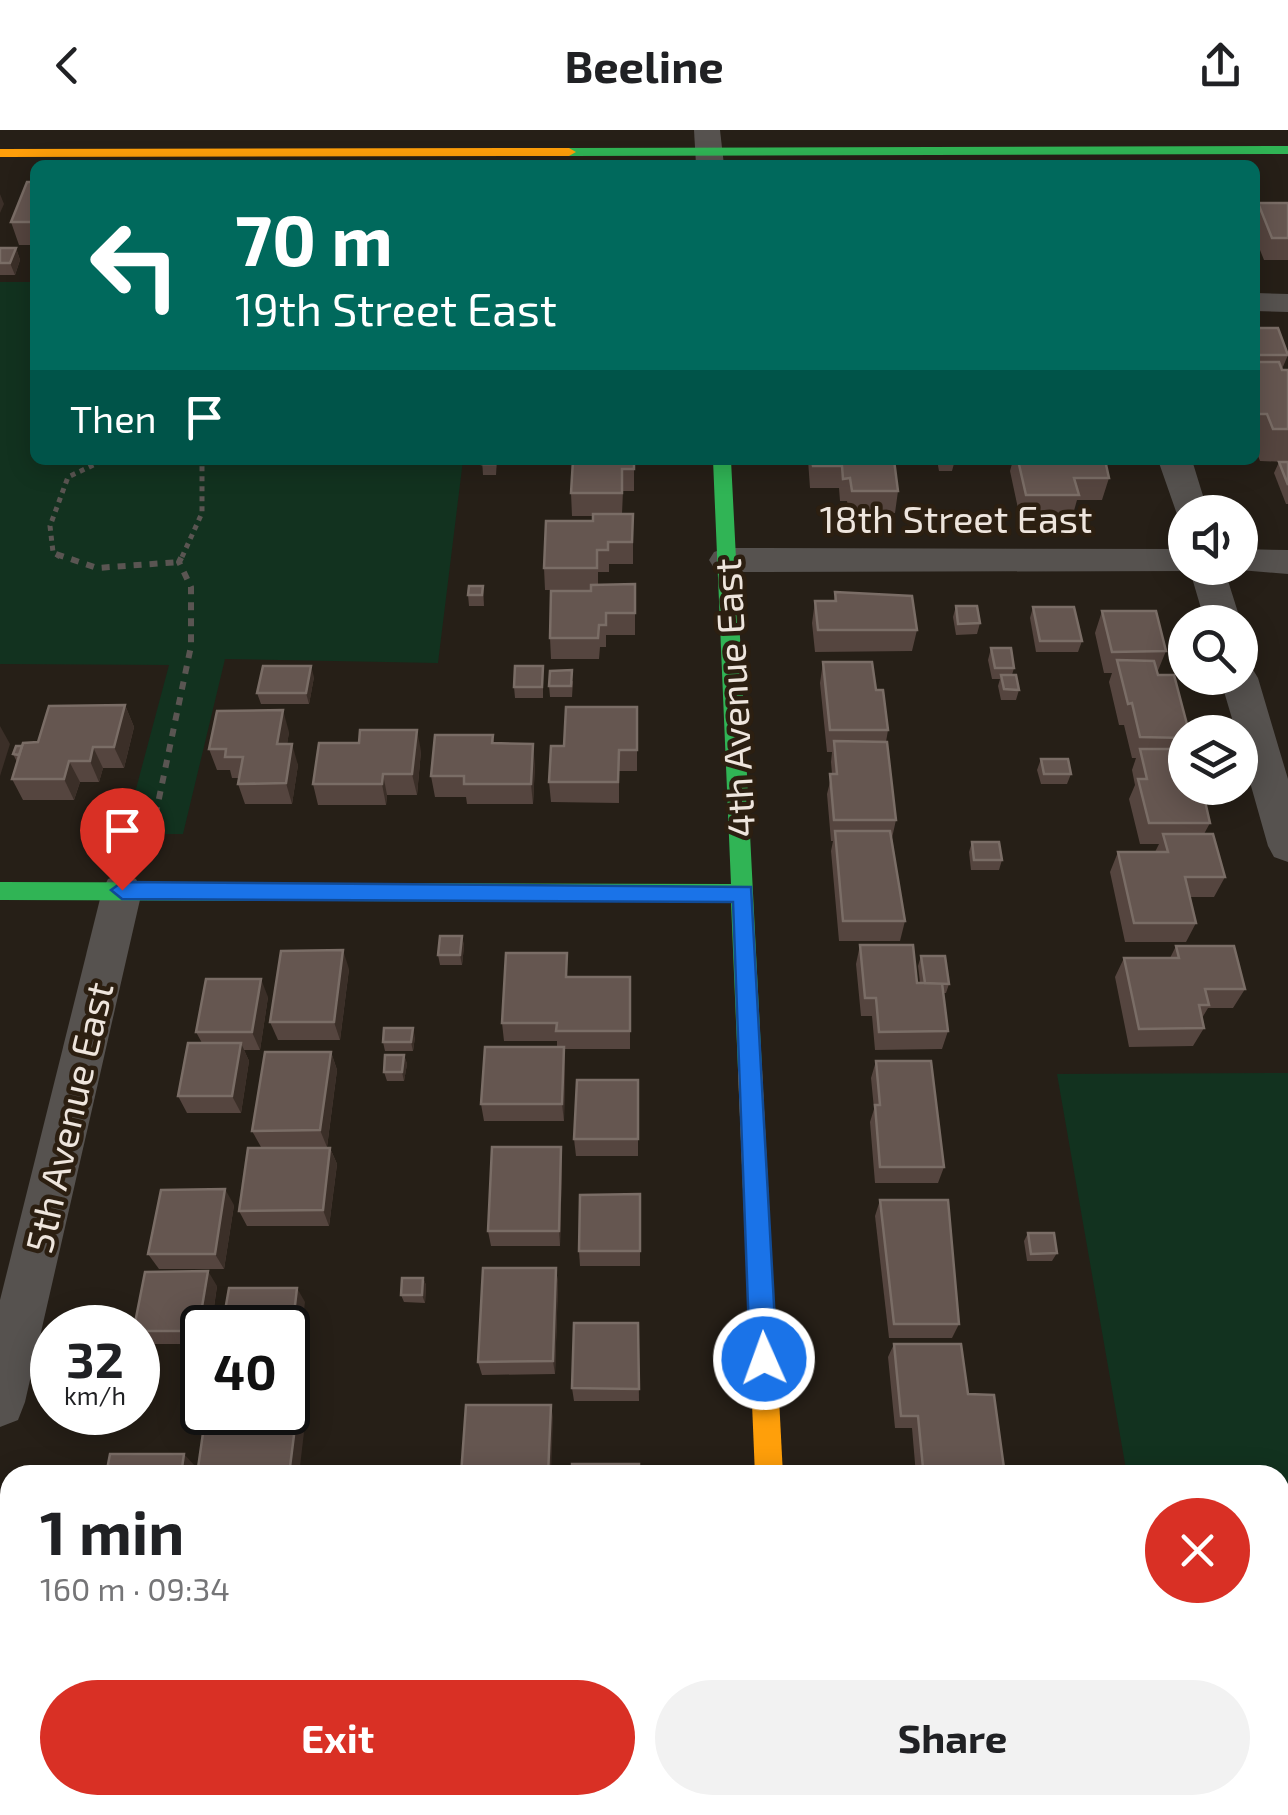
<!DOCTYPE html>
<html lang="en">
<head>
<meta charset="utf-8">
<style>
  body { margin:0; font-family:"Exo 2",sans-serif; background:#f2f2f2; color:#202124; height:100vh; display:flex; flex-direction:column; font-size:38px; white-space:nowrap }
  * { box-sizing:border-box; margin:0 }
  p { font-size:32px; color:#757577 }
  .icon { flex:none; width:55px; height:55px; fill:none; stroke:currentColor; stroke-width:2; stroke-linecap:round; stroke-linejoin:round }
  .map { position:relative; flex:1; overflow:hidden }
  .panel { position:absolute; left:0px; top:1335px; width:1290px; height:350px; display:flex; flex-direction:column; background:#fff; border-radius:30px 30px 0 0; box-shadow:0 5px 25px #0003 }
  .panel>* { flex:none }
  .guide { position:absolute; left:30px; top:30px; width:1230px; height:305px; border-radius:15px; box-shadow:0 5px 25px #0003; background:#00695c; color:#fff; overflow:hidden }
  .fabs { position:absolute; left:1168px; top:365px; display:grid; gap:20px }
  .fabs a { display:grid; place-items:center; width:90px; height:90px; border-radius:50%; background:#fff; box-shadow:0 5px 25px #0003; font-size:50px }
  .speed { position:absolute; left:30px; top:1175px; display:flex; gap:20px; font-size:50px; font-weight:700; text-align:center }
  .speed>* { display:grid; place-content:center; width:130px; height:130px; border-radius:50%; background:#fff; box-shadow:0 5px 25px #0003; line-height:1 }
  .speed small { font-size:25px; font-weight:400 }
  .speed .limit { border:5px solid #111; border-radius:15px; background:#fff; color:#111 }
  .pin { position:absolute; display:grid; place-items:center; width:85px; height:85px; color:#fff; margin:-102px -42px; border-radius:50% 50% 50% 0; rotate:-45deg; box-shadow:0 0 10px #0007 }
  .pin .icon { rotate:45deg }
  .me { position:absolute; width:110px; margin:-55px; rotate:358deg; stroke-linejoin:round; filter:drop-shadow(0 0 8px #0008) }
  .turn { display:flex; align-items:center; gap:35px; height:210px; padding:0 40px; font-size:45px }
  .turn .icon { width:130px; height:130px; stroke-width:2.5 }
  .turn b { display:block; font-size:70px; line-height:85px }
  .then { display:flex; align-items:center; height:95px; padding:0 40px; background:#0003; gap:20px; font-size:38px }
  .round { display:grid; place-items:center; flex:none; width:105px; height:105px; border-radius:52px; background:#f2f2f2 }
  .summary { display:flex; align-items:center; justify-content:space-between; height:170px; padding:0 40px }
  h1 { font-size:60px; font-weight:700; line-height:75px }
  .button { display:flex; gap:20px; margin-top:auto; padding:20px 40px }
  .button a { flex:1; height:115px; border-radius:60px; background:#d93025; color:#fff; font-size:40px; font-weight:700; line-height:115px; text-align:center }
  .button a+a { background:#f2f2f2; color:#202124 }
  header { display:flex; justify-content:space-between; align-items:center; height:130px; padding:0 40px; background:#fff; font-size:45px; font-weight:700 }
  .map>svg:first-child { display:block }
  .green { fill:#12321f }
  .lines { fill:none; stroke-linecap:round; stroke-linejoin:round }
  .path-far1 { stroke:#5a5552; stroke-width:5; stroke-dasharray:5 5; stroke-linecap:butt }
  .path { stroke:#5a5552; stroke-width:6; stroke-dasharray:8 8; stroke-linecap:butt }
  .street { fill:#56524f; fill-rule:evenodd }
  .fast { fill:#30b455; fill-rule:evenodd }
  .slow { fill:#ff9f0a; fill-rule:evenodd }
  .wall { fill:#55453f }
  .shaded-wall { fill:#3b2f28 }
  .building { fill:#655650; stroke:#7a6d66; stroke-width:2.5 }
  .route { fill:#1a73e8; stroke:#114b97; stroke-width:2.5 }
  .labels { text-anchor:middle; dominant-baseline:central; stroke-width:9; stroke-linejoin:round; paint-order:stroke }
  .street-label { font-size:38px; fill:#eee5dd; stroke:#2c1f11 }
</style>
</head>
<body>
<header><svg class="icon" aria-label="back" viewBox="0 0 24 24"><path d="M15 5l-7 7 7 7"/></svg>Beeline<svg class="icon" aria-label="share" viewBox="0 0 24 24"><path d="M12 15V3M7 8l5-5 5 5M5 13v7h14v-7"/></svg></header>
<div class="map">
<svg width="1288" height="1685" viewBox="0 0 1288 1685">
  <rect width="100%" height="100%" fill="#261f17"/>
  <g class="green">
    <polygon points="0,152 35,152 35,330 463,330 438,533 225,529 183,704 124,704 169,535 0,534"/>
    <polygon points="1288,943 1288,1371 1280,1371 1280,1345 1127,1345 1057,944"/>
  </g>
  <g class="lines">
    <g class="path-far1">
      <polyline points="60,427 53,422 50,396 68,347 104,330"/>
      <polyline points="182,427 202,383 202,330"/>
    </g>
    <g class="path">
      <polyline points="56,424 97,438 179,432"/>
      <polyline points="149,716 191,516 191,457 179,432 183,424"/>
    </g>
    <g class="street">
      <polygon points="694,0 720,0 724,35 696,35"/>
      <polygon points="1255,163 1288,164 1288,182 1255,181"/>
      <polygon points="1158,330 1192,330 1208,382 1185,382 1185,392 1179,390"/>
      <polygon points="726,418 1185,419 1185,438 1224,438 1241,492 1205,492 1190,441 726,442 714,438 709,430 714,422"/>
      <polygon points="1240,419 1288,420 1288,444 1228,439 1240,438"/>
      <polygon points="1240,535 1252,538 1258,548 1288,649 1288,732 1274,727 1268,716 1240,617 1240,602 1236,602 1220,548 1240,548"/>
      <polygon points="122,744 136,749 142,761 25,1272 18,1290 0,1297 0,1170 102,761 108,749"/>
      <rect x="754" y="1675" width="58" height="10"/>
    </g>
    <g class="fast">
      <polygon points="1288,16 1288,24 569,26 562,22 569,18"/>
      <polygon points="713,330 731,330 762,940 758,947 750,950 742,947 738,940 731,772 0,770 0,752 731,754"/>
    </g>
    <g class="slow">
      <polygon points="0,19 569,18 576,22 569,26 0,27"/>
      <polygon points="750,930 758,933 762,940 783,1345 755,1345 738,940 742,933"/>
    </g>
  </g>
  <g class="wall">
    <polygon points="35,52 35,115 19,115 11,92"/>
    <polygon points="1258,73 1288,73 1288,130 1264,130 1256,110 1255,112 1255,81"/>
    <polygon points="0,118 16,118 20,130 15,145 0,145"/>
    <polygon points="1255,198 1288,225 1282,239 1288,240 1288,332 1260,331 1255,318"/>
    <polygon points="482,330 497,330 496,345 483,345"/>
    <polygon points="634,330 634,361 623,361 622,384 633,384 633,434 609,434 609,442 598,442 598,454 635,454 635,505 606,505 606,517 600,517 599,529 551,529 550,508 591,461 591,460 545,460 544,438 593,391 593,386 572,386 571,363"/>
    <polygon points="808,330 894,330 898,361 895,383 849,383 847,371 840,371 839,358 810,358"/>
    <polygon points="937,330 955,330 952,341 939,341"/>
    <polygon points="1013,330 1105,330 1109,348 1102,370 1077,370 1072,388 1020,388 1010,341"/>
    <polygon points="1279,332 1288,332 1288,374 1286,374 1274,343"/>
    <polygon points="483,456 484,476 469,476 468,465"/>
    <polygon points="835,462 917,500 912,521 815,522 812,493 815,471 834,471"/>
    <polygon points="956,476 980,493 977,504 956,505 953,487"/>
    <polygon points="1033,477 1082,511 1078,522 1036,522 1030,488"/>
    <polygon points="1102,481 1166,521 1157,543 1185,602 1185,658 1210,693 1204,704 1225,747 1214,767 1190,767 1196,793 1186,812 1125,812 1110,742 1118,722 1155,722 1159,714 1140,714 1129,669 1135,655 1132,640 1136,628 1132,628 1124,595 1119,595 1109,552 1112,543 1104,543 1095,503"/>
    <polygon points="991,518 1014,538 1012,545 1019,560 1016,570 1001,570 998,556 1000,549 992,549 988,530"/>
    <polygon points="823,532 876,560 888,600 886,612 896,690 892,708 905,791 900,811 839,811 831,721 833,711 831,711 827,664 832,644 831,632 832,622 827,622 820,553"/>
    <polygon points="314,547 309,574 261,574 257,563"/>
    <polygon points="543,547 543,568 515,568 514,557"/>
    <polygon points="573,551 572,567 550,567 549,556"/>
    <polygon points="125,575 134,597 124,638 103,638 99,652 80,652 74,670 23,670 12,649 17,632 13,624 22,616 38,612"/>
    <polygon points="637,577 637,641 619,641 619,673 551,672 549,652 564,616"/>
    <polygon points="289,602 287,614 298,635 292,674 245,674 238,654 239,648 232,648 230,640 217,640 209,619"/>
    <polygon points="493,605 494,613 535,634 533,674 467,674 466,667 435,667 431,646"/>
    <polygon points="421,621 417,665 387,665 386,675 318,675 313,654"/>
    <polygon points="1041,629 1071,644 1067,654 1041,654 1037,640"/>
    <polygon points="972,712 1002,730 999,740 971,740 969,722"/>
    <polygon points="462,806 464,816 462,835 440,835 438,825"/>
    <polygon points="860,815 917,853 920,853 918,836 921,826 949,854 946,863 943,863 948,901 942,919 875,920 872,886 861,886 856,834"/>
    <polygon points="1176,816 1245,859 1233,878 1208,878 1202,888 1204,898 1193,916 1129,917 1115,847 1124,828 1170,828"/>
    <polygon points="349,839 340,910 278,910 270,892"/>
    <polygon points="569,847 630,847 630,919 564,919 565,935 564,991 484,991 481,974 557,917 557,911 504,911 502,893"/>
    <polygon points="268,867 260,920 244,920 249,931 241,983 187,983 178,966 202,913 196,902"/>
    <polygon points="415,907 413,921 385,921 383,912"/>
    <polygon points="331,922 337,940 327,1017 261,1017 252,1001"/>
    <polygon points="404,925 407,934 404,951 387,951 384,942"/>
    <polygon points="876,931 944,1037 938,1053 875,1053 870,992 874,979 871,948"/>
    <polygon points="638,950 638,1026 576,1026 574,1009"/>
    <polygon points="561,1017 562,1034 560,1116 491,1116 488,1101"/>
    <polygon points="330,1018 337,1034 329,1096 247,1096 239,1081"/>
    <polygon points="640,1064 640,1136 580,1136 579,1121"/>
    <polygon points="880,1070 959,1194 952,1208 889,1208 875,1086"/>
    <polygon points="234,1075 224,1139 159,1139 148,1124"/>
    <polygon points="1028,1103 1057,1123 1052,1131 1027,1131 1024,1111"/>
    <polygon points="556,1138 558,1153 555,1244 482,1245 478,1232"/>
    <polygon points="423,1148 426,1155 425,1173 404,1172 401,1165"/>
    <polygon points="217,1156 211,1198 202,1198 202,1214 145,1214 138,1205 138,1198"/>
    <polygon points="638,1193 639,1271 574,1271 572,1258"/>
    <polygon points="894,1214 968,1264 1004,1338 999,1345 916,1345 912,1298 895,1298 888,1227"/>
    <rect x="1280" y="1376" width="8" height="88"/>
    <polygon points="150,1675 255,1675 255,1676 156,1677"/>
    <polygon points="930,1675 1023,1675 1025,1685 931,1685"/>
  </g>
  <g class="shaded-wall">
    <polygon points="0,64 4,74 0,83"/>
    <polygon points="16,118 20,130 15,145 10,133"/>
    <polygon points="311,536 314,547 309,574 306,563"/>
    <polygon points="125,575 134,597 124,638 114,617"/>
    <polygon points="283,580 289,602 284,635 277,614"/>
    <polygon points="0,596 10,614 0,646"/>
    <polygon points="417,600 421,621 417,665 412,644"/>
    <polygon points="292,614 298,635 292,674 286,653"/>
    <polygon points="533,614 535,634 533,674 531,654"/>
    <polygon points="93,617 103,638 99,652 90,631"/>
    <polygon points="69,631 80,652 74,670 64,649"/>
    <polygon points="383,644 387,665 386,675 382,654"/>
    <polygon points="462,806 464,816 462,835 460,825"/>
    <polygon points="343,820 349,839 340,910 334,892"/>
    <polygon points="261,849 268,867 260,920 252,902"/>
    <polygon points="413,898 415,907 413,921 411,912"/>
    <polygon points="241,913 249,931 241,983 232,966"/>
    <polygon points="564,917 565,935 564,991 562,974"/>
    <polygon points="331,922 337,940 327,1017 320,1000"/>
    <polygon points="404,925 407,934 404,951 402,942"/>
    <polygon points="561,1017 562,1034 560,1116 559,1101"/>
    <polygon points="330,1018 337,1034 329,1096 323,1080"/>
    <polygon points="225,1059 234,1075 224,1139 215,1124"/>
    <polygon points="556,1138 558,1153 555,1244 553,1231"/>
    <polygon points="208,1141 217,1156 211,1198 202,1198 202,1207 198,1201"/>
    <polygon points="423,1148 426,1155 425,1173 422,1165"/>
    <polygon points="297,1158 305,1172 294,1265 288,1255 288,1236"/>
    <polygon points="298,1273 306,1285 299,1345 289,1345"/>
    <polygon points="551,1275 553,1287 551,1345 548,1345"/>
    <polygon points="184,1324 195,1336 193,1345 181,1345"/>
    <polygon points="119,1675 133,1675 131,1685 117,1685"/>
  </g>
  <g class="building">
    <polygon points="27,52 35,52 35,92 11,92"/>
    <polygon points="1258,73 1288,73 1288,108 1272,108"/>
    <polygon points="0,118 16,118 10,133 0,133"/>
    <polygon points="1255,198 1278,198 1288,225 1255,225"/>
    <polygon points="1255,232 1279,232 1282,240 1288,240 1288,299 1273,299 1267,284 1259,284 1255,273"/>
    <rect x="482" y="330" width="13" height="4"/>
    <polygon points="573,330 634,330 634,339 622,339 622,363 571,363"/>
    <polygon points="812,330 894,330 898,361 852,361 850,348 843,349 842,336 813,336"/>
    <polygon points="1018,330 1105,330 1109,348 1074,348 1079,365 1026,365"/>
    <polygon points="1279,332 1288,332 1288,355"/>
    <polygon points="593,384 633,384 632,412 608,412 608,420 597,420 597,438 544,438 546,391 593,391"/>
    <polygon points="635,454 635,483 606,483 606,495 599,495 598,508 550,508 551,461 591,461 591,455"/>
    <polygon points="469,456 483,456 482,465 468,465"/>
    <polygon points="835,462 912,466 917,500 818,500 815,471 836,471"/>
    <polygon points="956,476 977,476 980,493 958,494"/>
    <polygon points="1033,477 1074,477 1082,511 1040,511"/>
    <polygon points="1102,481 1156,481 1166,521 1112,522"/>
    <polygon points="991,518 1011,518 1014,538 995,538"/>
    <polygon points="1117,530 1154,531 1158,545 1174,545 1189,602 1185,602 1185,608 1140,607 1132,573 1128,574"/>
    <polygon points="823,532 872,532 876,560 883,560 888,600 830,600"/>
    <polygon points="263,536 311,536 306,563 257,563"/>
    <polygon points="515,536 543,536 542,557 514,557"/>
    <polygon points="572,540 571,556 549,556 550,541"/>
    <polygon points="1001,545 1016,545 1019,560 1004,559"/>
    <polygon points="125,575 114,617 93,617 90,631 69,631 64,649 12,649 23,613 38,612 49,576"/>
    <polygon points="566,577 637,577 637,620 619,620 618,652 549,652 551,616 564,616"/>
    <polygon points="283,580 277,614 292,614 286,653 238,654 243,627 225,627 226,619 209,619 217,581"/>
    <polygon points="360,600 417,600 412,644 383,644 382,654 313,654 319,613 359,613"/>
    <polygon points="435,605 493,605 492,613 533,614 531,654 464,654 464,646 431,646"/>
    <polygon points="834,611 887,612 896,690 834,690 830,644 837,644"/>
    <polygon points="16,616 22,616 19,625 13,624"/>
    <polygon points="1140,619 1185,619 1185,658 1202,658 1210,693 1149,693 1138,649 1147,649"/>
    <polygon points="1041,629 1068,629 1071,644 1044,644"/>
    <polygon points="835,701 890,701 905,791 843,791"/>
    <polygon points="1163,704 1213,704 1225,747 1185,747 1196,793 1134,793 1118,722 1168,722"/>
    <polygon points="972,712 999,712 1002,730 974,730"/>
    <polygon points="440,806 462,806 460,825 438,825"/>
    <polygon points="860,815 913,815 917,853 942,853 948,901 879,902 876,868 865,868"/>
    <polygon points="1176,816 1234,816 1245,859 1205,859 1209,875 1199,875 1204,898 1139,899 1124,828 1179,828"/>
    <polygon points="343,820 334,892 270,892 281,821"/>
    <polygon points="506,823 567,823 566,847 630,847 630,901 556,901 557,893 502,893"/>
    <polygon points="921,826 945,826 949,854 925,853"/>
    <polygon points="206,849 261,849 252,902 196,902"/>
    <polygon points="384,898 413,898 411,912 383,912"/>
    <polygon points="188,913 241,913 232,966 178,966"/>
    <polygon points="485,917 564,917 562,974 481,974"/>
    <polygon points="265,922 331,922 320,1000 252,1001"/>
    <polygon points="385,925 404,925 402,942 384,942"/>
    <polygon points="876,931 931,931 944,1037 880,1037 875,975 880,975"/>
    <polygon points="577,950 638,950 638,1009 574,1009"/>
    <polygon points="492,1017 561,1017 559,1101 488,1101"/>
    <polygon points="248,1018 330,1018 323,1080 239,1081"/>
    <polygon points="225,1059 215,1124 148,1124 161,1060"/>
    <polygon points="640,1064 640,1121 579,1121 580,1065"/>
    <polygon points="880,1070 948,1070 959,1194 894,1194"/>
    <polygon points="1028,1103 1054,1103 1057,1123 1031,1124"/>
    <polygon points="483,1138 556,1138 553,1231 478,1232"/>
    <polygon points="208,1141 198,1201 138,1201 138,1198 134,1198 145,1142"/>
    <polygon points="402,1148 423,1148 422,1165 401,1165"/>
    <polygon points="229,1158 297,1158 288,1236 288,1198 222,1198"/>
    <polygon points="574,1193 638,1193 639,1259 572,1258"/>
    <polygon points="894,1214 961,1214 968,1264 994,1265 1004,1338 923,1338 918,1286 901,1286"/>
    <polygon points="288,1273 298,1273 289,1345 197,1345 206,1282 288,1282"/>
    <polygon points="466,1275 551,1275 548,1345 461,1345"/>
    <polygon points="110,1324 184,1324 181,1345 106,1345"/>
    <rect x="572" y="1334" width="67" height="11"/>
    <polygon points="1280,1376 1288,1376 1288,1428 1280,1392"/>
    <polygon points="42,1675 119,1675 117,1685 40,1685"/>
    <polygon points="451,1675 536,1675 535,1685 450,1685"/>
    <polygon points="938,1675 1023,1675 1025,1685 939,1685"/>
  </g>
  <polygon class="route" points="122,752 751,757 777,1229 773,1238 764,1242 754,1238 750,1229 733,772 122,769 111,760"/>
  <g class="labels">
    <g class="street-label">
      <text x="956" y="388">18th Street East</text>
      <text transform="translate(733 568) rotate(-93)">4th Avenue East</text>
      <text transform="translate(68 987) rotate(-77)">5th Avenue East</text>
    </g>
  </g>
</svg>
<div class="fabs">
<a><svg class="icon" aria-label="sound" viewBox="0 0 24 24"><path d="M4 9h4l5-4v14l-5-4H4zM17 9q2 3 0 6"/></svg></a>
<a><svg class="icon" aria-label="search" viewBox="0 0 24 24"><circle cx="10" cy="10" r="6"/><path d="M15 15l6 6"/></svg></a>
<a><svg class="icon" aria-label="layers" viewBox="0 0 24 24"><path d="M12 4l9 5-9 5-9-5zM3 14l9 5 9-5"/></svg></a>
</div>
<div class="speed"><div>32<small>km/h</small></div><div class="limit">40</div></div>
<div class="pin" style="left:122px;top:760px;background:#d93025"><svg class="icon" aria-label="arrive" viewBox="0 0 24 24"><path d="M6 21V4h12l-3 4 3 4H6"/></svg></div>
<svg class="me" style="left:764px;top:1229px" viewBox="-20 -20 40 40"><circle r="17" fill="#1a73e8" stroke="#fff" stroke-width="3"/><path d="M0-11L8 9 0 5-8 9z" fill="#fff"/></svg>
<div class="guide">
<div class="turn"><svg class="icon" aria-label="left" viewBox="0 0 24 24"><path d="M17 20v-9H6M10 6l-5 5 5 5"/></svg><div><b>70 m</b>19th Street East</div></div>
<div class="then">Then<svg class="icon" aria-label="arrive" viewBox="0 0 24 24"><path d="M6 21V4h12l-3 4 3 4H6"/></svg></div>
</div>
<section class="panel">
<div class="summary"><div><h1>1 min</h1><p>160 m · 09:34</p></div><a class="round" style="background:#d93025;color:#fff"><svg class="icon" aria-label="close" viewBox="0 0 24 24"><path d="M6 6l12 12M18 6L6 18"/></svg></a></div>
<div class="button"><a>Exit</a><a>Share</a></div>
</section>
</div>
</body>
</html>
